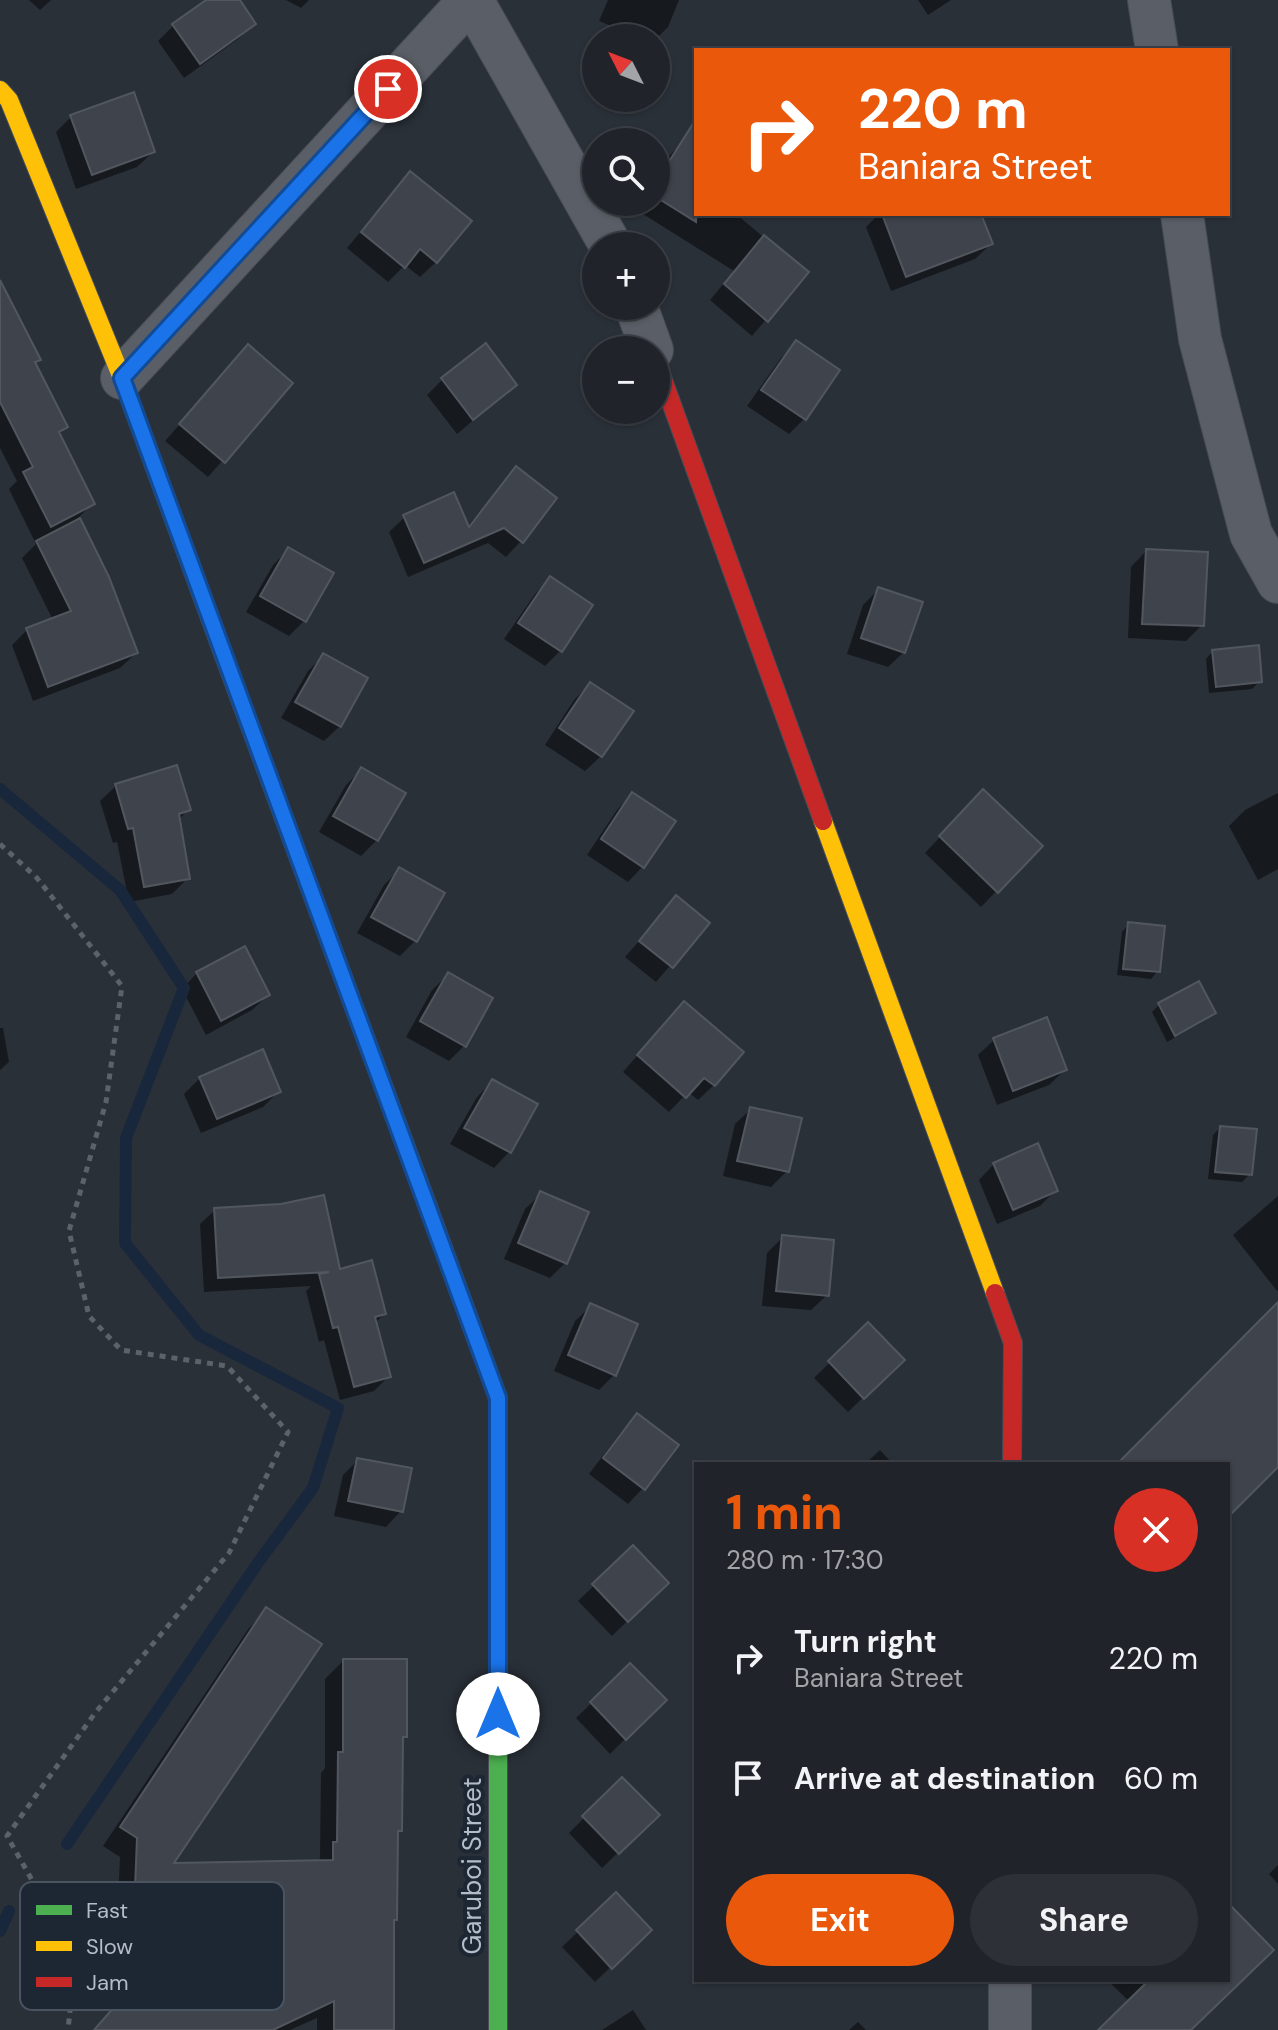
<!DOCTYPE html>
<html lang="en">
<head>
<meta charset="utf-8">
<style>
  body { margin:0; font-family:"DM Sans",sans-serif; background:#2d3036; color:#f1f3f6; height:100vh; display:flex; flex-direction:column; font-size:30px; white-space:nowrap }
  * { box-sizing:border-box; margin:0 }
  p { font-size:26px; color:#a2a4a8 }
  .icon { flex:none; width:44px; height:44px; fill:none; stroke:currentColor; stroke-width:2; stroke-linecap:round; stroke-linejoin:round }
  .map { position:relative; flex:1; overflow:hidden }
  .details { position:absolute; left:694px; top:1462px; width:536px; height:520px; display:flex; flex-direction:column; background:#20242a; border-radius:0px; box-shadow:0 2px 6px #0004,0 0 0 2px #3d4147 }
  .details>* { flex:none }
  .guide { position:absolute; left:694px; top:48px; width:536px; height:168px; border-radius:0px; box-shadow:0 2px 6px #0004,0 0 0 2px #3d4147; background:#ea580c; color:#fff; overflow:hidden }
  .needle { width:52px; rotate:312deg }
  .fabs { position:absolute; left:582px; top:24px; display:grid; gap:16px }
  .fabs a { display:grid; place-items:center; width:88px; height:88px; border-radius:50%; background:#20242a; box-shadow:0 2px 6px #0004,0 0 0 2px #3d4147; font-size:40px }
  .pin { position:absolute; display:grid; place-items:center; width:68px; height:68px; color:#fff; margin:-34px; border:4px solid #fff; border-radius:50%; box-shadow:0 2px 8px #0007 }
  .me { position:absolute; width:88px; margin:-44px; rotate:0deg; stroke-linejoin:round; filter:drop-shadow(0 0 6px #0008) }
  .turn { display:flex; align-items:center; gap:28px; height:168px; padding:0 32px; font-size:36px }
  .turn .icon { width:104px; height:104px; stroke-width:2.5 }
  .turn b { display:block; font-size:56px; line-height:68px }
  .round { display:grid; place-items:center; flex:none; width:84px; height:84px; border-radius:42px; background:#2d3036 }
  .overview { display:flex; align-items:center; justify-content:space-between; height:136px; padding:0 32px }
  h1 { font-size:48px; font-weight:700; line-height:60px; color:#ea580c }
  .primary-button { display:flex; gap:16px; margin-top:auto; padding:16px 32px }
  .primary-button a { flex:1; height:92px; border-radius:48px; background:#ea580c; color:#fff; font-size:32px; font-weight:700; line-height:92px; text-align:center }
  .primary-button a+a { background:#2d3036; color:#f1f3f6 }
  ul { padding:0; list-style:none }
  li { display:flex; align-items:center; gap:24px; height:120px; padding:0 32px }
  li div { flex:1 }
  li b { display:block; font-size:30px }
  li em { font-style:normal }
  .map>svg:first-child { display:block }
  .shadow { fill:#0007 }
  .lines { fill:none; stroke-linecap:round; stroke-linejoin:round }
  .stream { stroke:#19273c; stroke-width:12 }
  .building { fill:#3f444c; stroke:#52575f; stroke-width:2 }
  .street-casing { stroke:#484c55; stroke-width:44 }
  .fast-casing { stroke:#484c55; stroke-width:20 }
  .slow-casing { stroke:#484c55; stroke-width:20 }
  .jam-casing { stroke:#484c55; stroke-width:20 }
  .path { stroke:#5c6268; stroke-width:5; stroke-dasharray:6 6; stroke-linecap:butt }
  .street { stroke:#5a5e66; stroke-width:42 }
  .fast { stroke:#4caf50; stroke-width:18 }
  .slow { stroke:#ffc107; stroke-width:18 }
  .jam { stroke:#c62828; stroke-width:18 }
  .route-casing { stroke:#114b97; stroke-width:20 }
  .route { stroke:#1a73e8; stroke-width:14 }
  .labels { text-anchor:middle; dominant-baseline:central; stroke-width:8; stroke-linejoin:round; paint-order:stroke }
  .street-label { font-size:26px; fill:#b4bcc9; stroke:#1d2633 }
  .key { fill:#1d2633; stroke:#4a5360; stroke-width:2 }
  .key-label { font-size:22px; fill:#b4bcc9 }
</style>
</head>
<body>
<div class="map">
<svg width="1278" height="2030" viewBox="0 0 1278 2030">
  <rect width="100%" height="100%" fill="#2a3038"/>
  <g class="shadow">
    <polygon points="29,0 51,0 40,10"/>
    <polygon points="210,0 237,0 254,24 238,39 184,78 158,41 174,25"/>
    <polygon points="286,0 309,0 301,8"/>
    <polygon points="608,0 679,0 668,27 656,39 642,38 599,21"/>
    <polygon points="918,0 951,0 928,15"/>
    <polygon points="71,117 153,152 137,167 76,189 56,132"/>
    <polygon points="684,141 696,148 696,214 736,214 806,273 752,336 710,300 734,271 635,209 639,202 656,202 656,176 669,156"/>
    <polygon points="410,173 436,262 420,277 405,265 388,282 347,248"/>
    <polygon points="879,214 979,214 991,244 975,259 891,291 866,227"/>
    <polygon points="0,301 38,359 34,364 66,427 58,435 92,504 78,518 108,578 136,653 120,668 33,701 12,645 27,630 53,620 22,558 36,544 9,489 17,481 0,448"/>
    <polygon points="797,343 804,419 789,434 747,406 781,358"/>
    <polygon points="248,347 291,383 208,477 165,441"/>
    <polygon points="443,379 515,385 457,434 427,395"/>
    <polygon points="516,468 521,541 506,557 488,543 408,577 389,532 405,517 467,527"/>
    <polygon points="288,550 304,621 289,636 246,612 273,565"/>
    <polygon points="1146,551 1202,625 1186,641 1128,638 1131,567"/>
    <polygon points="550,579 560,651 545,666 504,639 535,594"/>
    <polygon points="879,589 904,652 888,667 847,654 863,605"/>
    <polygon points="1213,651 1260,681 1252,689 1209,693 1206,659"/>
    <polygon points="323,656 340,726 324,741 281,718 308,671"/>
    <polygon points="590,684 601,756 585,771 545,745 574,700"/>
    <polygon points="361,770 377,840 361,856 319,832 346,785"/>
    <polygon points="116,786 189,809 178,820 188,878 172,894 129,902 117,842 113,843 100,801"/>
    <polygon points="1278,793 1278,869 1258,880 1229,826 1245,810"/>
    <polygon points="632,794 643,866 628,882 587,855 617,810"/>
    <polygon points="968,807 1040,846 981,907 925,853"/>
    <polygon points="399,870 415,941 400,956 357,933 384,885"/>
    <polygon points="677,898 707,923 656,982 625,957"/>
    <polygon points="1129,924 1158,971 1151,979 1117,975 1122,932"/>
    <polygon points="197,973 268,995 252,1010 206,1035 182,989"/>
    <polygon points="448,975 465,1045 449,1061 406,1037 432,990"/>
    <polygon points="1159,1005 1214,1013 1206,1020 1167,1042 1152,1012"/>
    <polygon points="669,1019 714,1085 698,1100 688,1092 669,1112 623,1072"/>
    <polygon points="0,1028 3,1028 9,1062 0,1070"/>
    <polygon points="994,1040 1065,1070 1049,1085 997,1105 978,1055"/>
    <polygon points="200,1078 279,1091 263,1107 201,1133 184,1094"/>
    <polygon points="492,1082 535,1105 509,1152 494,1168 450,1144 477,1097"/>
    <polygon points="751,1109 787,1171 771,1187 723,1176 735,1124"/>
    <polygon points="1220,1128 1250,1174 1242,1182 1208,1179 1213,1135"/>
    <polygon points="994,1164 1056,1190 1040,1206 997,1224 979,1180"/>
    <polygon points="541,1194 565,1263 550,1278 504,1259 525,1209"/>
    <polygon points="1278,1196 1278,1290 1277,1291 1233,1235"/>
    <polygon points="215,1210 339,1271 384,1314 375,1323 388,1377 374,1391 340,1400 324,1340 319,1342 306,1291 311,1286 204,1292 200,1224"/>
    <polygon points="783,1237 827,1295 811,1310 762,1306 767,1253"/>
    <polygon points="591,1306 615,1374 599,1390 554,1371 575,1321"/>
    <polygon points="868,1325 902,1360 848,1412 814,1378"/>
    <polygon points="638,1416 643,1488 628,1504 589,1474 622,1431"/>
    <polygon points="880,1450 893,1464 865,1464"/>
    <polygon points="358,1460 401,1511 386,1527 334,1516 343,1475"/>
    <polygon points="633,1548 666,1583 612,1636 578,1601"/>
    <polygon points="267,1610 170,1865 315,1863 320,1858 321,1773 325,1768 325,1679 343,1661 405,1736 401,1740 400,1830 396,1834 395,1919 392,1922 392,2030 396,2030 317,2030 317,2018 290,2030 94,2030 113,2008 120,1857 103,1846 249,1628"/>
    <polygon points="630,1666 664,1700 610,1754 576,1718"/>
    <polygon points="622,1780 657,1815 602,1868 569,1833"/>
    <polygon points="1278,1865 1278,1884 1269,1874"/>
    <polygon points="616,1895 649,1930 595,1982 562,1947"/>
    <polygon points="1228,1906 1271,1950 1189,2030 1101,2030 1130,2002 1107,1980 1228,1980"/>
    <polygon points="633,2010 646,2030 602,2030"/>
    <polygon points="858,2022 866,2030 849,2030"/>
  </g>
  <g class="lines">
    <g class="stream">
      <polyline points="0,789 120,890 184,988 126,1138 125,1243 199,1335 338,1408 313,1488 257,1564 67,1844"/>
      <polyline points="0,1931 9,1911"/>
    </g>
  </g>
  <g class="building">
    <polygon points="206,0 240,0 256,24 200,64 172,24"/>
    <polygon points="134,92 155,152 92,175 70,115"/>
    <polygon points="696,119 696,222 656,197 656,182"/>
    <polygon points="410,171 472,221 437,263 420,249 405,268 361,232"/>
    <polygon points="882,214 981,214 993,244 906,277"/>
    <polygon points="764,235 809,272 768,322 724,284"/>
    <polygon points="0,280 41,360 35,362 68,427 59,432 95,504 51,527 23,472 33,467 0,402"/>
    <polygon points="796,340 840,370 806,420 761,390"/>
    <polygon points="486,343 517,385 473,420 441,378"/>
    <polygon points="248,344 293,383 225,463 179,424"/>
    <polygon points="516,466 557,498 523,543 504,528 424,563 403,515 454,492 469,527"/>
    <polygon points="80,518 109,577 138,653 48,687 26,628 71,611 36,541"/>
    <polygon points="288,547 334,573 306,622 260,596"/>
    <polygon points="1146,549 1208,552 1204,626 1142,624"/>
    <polygon points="550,576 593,605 562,652 518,623"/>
    <polygon points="878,587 923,602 905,653 861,638"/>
    <polygon points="1259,645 1262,682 1216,687 1212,650"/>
    <polygon points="323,653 368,678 341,727 295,702"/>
    <polygon points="590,682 634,711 602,757 559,728"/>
    <polygon points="177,765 191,810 179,814 190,879 144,887 133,828 128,829 115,784"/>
    <polygon points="361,767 406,793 378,841 333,816"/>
    <polygon points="983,789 1043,846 998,893 939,836"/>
    <polygon points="632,792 676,821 644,868 601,839"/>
    <polygon points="399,867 445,893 417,942 371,917"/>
    <polygon points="676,895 710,923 673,968 639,941"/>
    <polygon points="1128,922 1165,926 1160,972 1123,969"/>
    <polygon points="245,946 270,995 221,1021 196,972"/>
    <polygon points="448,972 493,998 466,1047 420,1021"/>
    <polygon points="1199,981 1216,1013 1175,1036 1158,1003"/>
    <polygon points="684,1001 744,1052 715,1086 704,1078 686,1098 637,1055"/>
    <polygon points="1047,1017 1067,1070 1013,1091 993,1038"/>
    <polygon points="263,1049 281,1092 217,1119 199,1077"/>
    <polygon points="492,1079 538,1104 511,1153 464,1128"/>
    <polygon points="750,1107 802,1118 789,1172 737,1161"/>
    <polygon points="1220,1126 1257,1129 1252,1175 1215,1172"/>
    <polygon points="1038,1143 1058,1191 1013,1210 993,1163"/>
    <polygon points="540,1191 589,1212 567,1264 518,1243"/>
    <polygon points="324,1195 340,1269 372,1260 386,1314 375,1317 391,1377 354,1387 338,1327 333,1328 319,1274 329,1272 218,1278 214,1208 281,1204"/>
    <polygon points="782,1235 834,1240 829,1296 776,1291"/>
    <polygon points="1278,1302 1278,1467 1228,1517 1228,1464 1117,1464"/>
    <polygon points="590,1303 638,1324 616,1376 568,1355"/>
    <polygon points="868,1322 905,1360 864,1399 828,1361"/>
    <polygon points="637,1413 679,1445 645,1490 603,1458"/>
    <polygon points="357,1458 412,1468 403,1512 348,1501"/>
    <polygon points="633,1545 669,1583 628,1622 592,1584"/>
    <polygon points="266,1607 322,1644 174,1863 333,1860 333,1842 337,1842 338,1752 343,1752 343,1659 407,1659 407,1737 403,1737 402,1831 398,1831 397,1920 394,1920 394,2030 334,2030 334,2001 273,2030 94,2030 131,1988 137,1838 120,1827"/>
    <polygon points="630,1663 667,1700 626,1740 590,1702"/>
    <polygon points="622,1777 660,1815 619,1854 582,1816"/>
    <polygon points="616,1892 652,1930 612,1969 576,1930"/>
    <polygon points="1228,1903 1274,1950 1191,2030 1098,2030 1149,1980 1228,1980"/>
  </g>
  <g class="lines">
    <defs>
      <g id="street">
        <polyline points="472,0 611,246"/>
        <polyline points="1149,0 1157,50"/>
        <polyline points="1182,214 1200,339 1251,534 1278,582"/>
        <polyline points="636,306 652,350"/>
        <polyline points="122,378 470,0"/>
        <polyline points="1010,2030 1010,1980"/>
      </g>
      <polyline id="fast" points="498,1590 498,2030"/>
      <g id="slow">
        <polyline points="0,90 9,100 122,378 224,656"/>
        <polyline points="823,821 995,1293"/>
        <polyline points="308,883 428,1207"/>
      </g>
      <g id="jam">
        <polyline points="656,361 823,821"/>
        <polyline points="224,656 308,883"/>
        <polyline points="428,1207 498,1398 498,1590"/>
        <polyline points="995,1293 1013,1343 1012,1464"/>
      </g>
    </defs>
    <use href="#street" class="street-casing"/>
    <use href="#fast" class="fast-casing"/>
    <use href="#slow" class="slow-casing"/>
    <use href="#jam" class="jam-casing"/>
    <polyline class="path" points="0,844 37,878 122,986 106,1102 69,1231 89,1316 121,1350 227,1366 288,1432 229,1553 95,1713 7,1836 65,1938 74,1972 68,2030"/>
    <use href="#street" class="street"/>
    <use href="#fast" class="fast"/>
    <use href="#slow" class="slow"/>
    <use href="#jam" class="jam"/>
  </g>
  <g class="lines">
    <defs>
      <polyline id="route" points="388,89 122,378 498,1398 498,1714"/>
    </defs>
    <use href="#route" class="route-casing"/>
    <use href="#route" class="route"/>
  </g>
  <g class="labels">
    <g class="street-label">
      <text transform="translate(472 1866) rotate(-90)">Garuboi Street</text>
    </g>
  </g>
  <rect x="20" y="1882" width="264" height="128" rx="12" class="key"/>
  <rect x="36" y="1905" width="36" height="10" fill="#4caf50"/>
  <rect x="36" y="1941" width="36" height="10" fill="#ffc107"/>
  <rect x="36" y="1977" width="36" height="10" fill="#c62828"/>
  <g class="key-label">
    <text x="86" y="1918">Fast</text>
    <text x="86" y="1954">Slow</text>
    <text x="86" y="1990">Jam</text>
  </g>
</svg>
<div class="fabs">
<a><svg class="needle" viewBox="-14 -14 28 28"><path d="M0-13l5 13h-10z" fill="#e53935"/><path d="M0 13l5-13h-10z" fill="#a2a4a8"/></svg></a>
<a><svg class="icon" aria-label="search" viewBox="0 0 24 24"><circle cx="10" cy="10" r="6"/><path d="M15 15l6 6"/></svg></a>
<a>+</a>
<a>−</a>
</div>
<div class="pin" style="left:388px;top:89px;background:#d93025"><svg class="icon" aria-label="arrive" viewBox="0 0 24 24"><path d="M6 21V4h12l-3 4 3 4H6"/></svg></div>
<svg class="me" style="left:498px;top:1714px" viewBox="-20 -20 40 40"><circle r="19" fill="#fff"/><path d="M0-13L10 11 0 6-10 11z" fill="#1a73e8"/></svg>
<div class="guide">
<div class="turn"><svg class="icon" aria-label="right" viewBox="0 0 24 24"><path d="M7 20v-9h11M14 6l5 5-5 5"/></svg><div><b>220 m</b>Baniara Street</div></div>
</div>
<section class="details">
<div class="overview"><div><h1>1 min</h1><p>280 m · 17:30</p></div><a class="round" style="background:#d93025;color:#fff"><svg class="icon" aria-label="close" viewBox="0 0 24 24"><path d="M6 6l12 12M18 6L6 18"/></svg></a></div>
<ul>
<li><svg class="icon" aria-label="right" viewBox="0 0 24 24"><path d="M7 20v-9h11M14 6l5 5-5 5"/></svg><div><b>Turn right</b><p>Baniara Street</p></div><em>220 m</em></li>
<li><svg class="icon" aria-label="arrive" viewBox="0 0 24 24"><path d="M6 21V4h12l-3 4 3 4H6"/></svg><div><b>Arrive at destination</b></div><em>60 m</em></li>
</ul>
<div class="primary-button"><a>Exit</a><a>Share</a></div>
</section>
</div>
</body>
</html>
